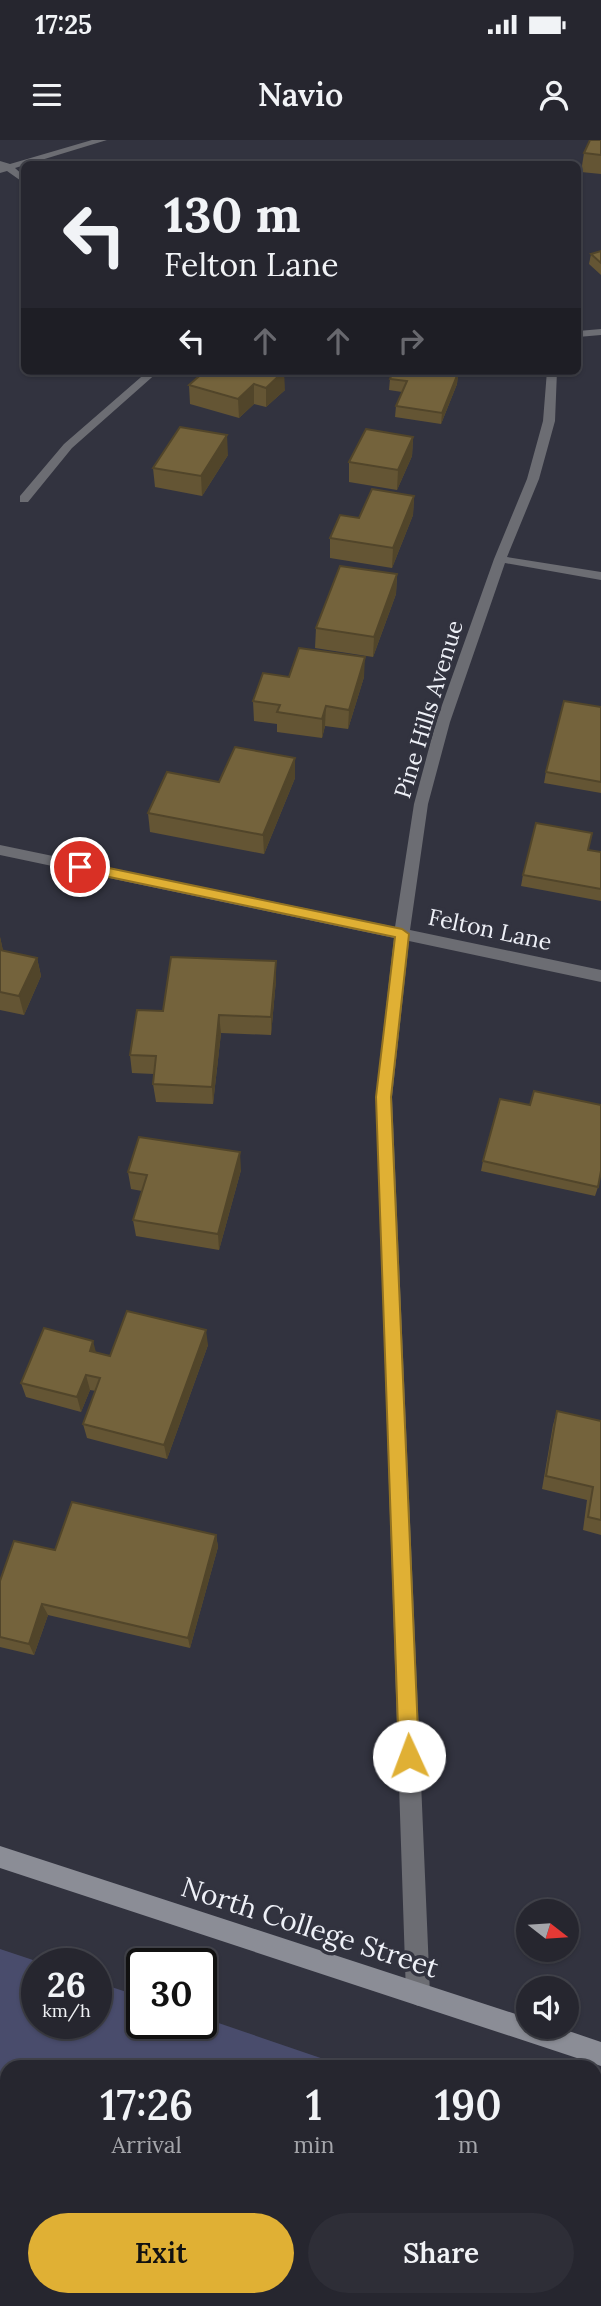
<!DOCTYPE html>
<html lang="en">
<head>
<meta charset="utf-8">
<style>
  body { margin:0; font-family:Lora,serif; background:#2e2e37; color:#f1f3f6; height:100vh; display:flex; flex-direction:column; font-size:26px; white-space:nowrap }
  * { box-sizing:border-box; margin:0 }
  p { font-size:23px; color:#a4a5aa }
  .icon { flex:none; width:38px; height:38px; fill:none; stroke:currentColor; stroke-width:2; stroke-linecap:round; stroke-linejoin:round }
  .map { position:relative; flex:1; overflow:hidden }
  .side { position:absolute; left:0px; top:1920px; width:602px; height:247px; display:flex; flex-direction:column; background:#26262f; border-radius:21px 21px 0 0; box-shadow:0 2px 5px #0004,0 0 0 2px #42434b }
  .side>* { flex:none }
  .hud { position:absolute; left:21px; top:21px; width:560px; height:214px; border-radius:10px; box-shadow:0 2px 5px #0004,0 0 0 2px #42434b; background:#26262f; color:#f1f3f6; overflow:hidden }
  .needle { width:46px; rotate:107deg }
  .tools { position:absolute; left:516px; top:1759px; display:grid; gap:14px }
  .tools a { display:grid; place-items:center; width:63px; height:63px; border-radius:50%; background:#26262f; box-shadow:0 2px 5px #0004,0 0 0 2px #42434b; font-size:35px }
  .speed { position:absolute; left:21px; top:1808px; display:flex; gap:14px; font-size:35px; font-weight:700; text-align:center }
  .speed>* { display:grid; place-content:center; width:91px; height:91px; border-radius:50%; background:#26262f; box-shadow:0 2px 5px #0004,0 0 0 2px #42434b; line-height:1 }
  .speed small { font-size:18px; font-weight:400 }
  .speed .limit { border:4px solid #111; border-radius:10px; background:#fff; color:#111 }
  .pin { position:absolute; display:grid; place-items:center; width:60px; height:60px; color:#fff; margin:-30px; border:4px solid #fff; border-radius:50%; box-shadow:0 2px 7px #0007 }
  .me { position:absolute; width:77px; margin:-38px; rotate:358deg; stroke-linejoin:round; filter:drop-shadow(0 0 5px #0008) }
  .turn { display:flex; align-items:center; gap:24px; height:147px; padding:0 28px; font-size:32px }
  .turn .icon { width:91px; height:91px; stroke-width:2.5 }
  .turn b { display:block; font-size:49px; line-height:60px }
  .lanes { display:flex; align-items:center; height:66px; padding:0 28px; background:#0003; justify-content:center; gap:35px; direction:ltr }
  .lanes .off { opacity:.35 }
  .eta { display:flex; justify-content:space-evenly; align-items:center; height:119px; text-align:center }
  .eta b { font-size:42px; font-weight:600; line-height:49px }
  .primary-button { display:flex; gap:14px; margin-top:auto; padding:14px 28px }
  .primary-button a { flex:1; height:80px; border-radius:42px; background:#e0b034; color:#111; font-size:28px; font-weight:600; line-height:80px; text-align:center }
  .primary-button a+a { background:#2e2e37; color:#f1f3f6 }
  .status { display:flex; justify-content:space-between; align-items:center; height:49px; padding:0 35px; background:#26262f; direction:ltr }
  .status svg { height:19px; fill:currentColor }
  header { display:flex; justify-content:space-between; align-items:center; height:91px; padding:0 28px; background:#26262f; font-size:32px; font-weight:600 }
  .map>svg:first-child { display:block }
  .green { fill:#494c6c }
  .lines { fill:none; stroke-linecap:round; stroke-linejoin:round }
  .minor { fill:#6c6d73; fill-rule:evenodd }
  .secondary { fill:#8b8d96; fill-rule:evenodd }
  .wall { fill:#645534 }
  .shaded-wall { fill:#51452a }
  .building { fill:#74633c; stroke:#51452a; stroke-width:2 }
  .route { fill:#e0b034; stroke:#927222; stroke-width:2 }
  .labels { text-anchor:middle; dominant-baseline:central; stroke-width:7; stroke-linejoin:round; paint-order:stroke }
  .street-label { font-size:23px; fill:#eef0f7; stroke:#32333f }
  .near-street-label { font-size:28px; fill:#eef0f7; stroke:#32333f }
</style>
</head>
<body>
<div class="status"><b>17:25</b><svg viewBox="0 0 49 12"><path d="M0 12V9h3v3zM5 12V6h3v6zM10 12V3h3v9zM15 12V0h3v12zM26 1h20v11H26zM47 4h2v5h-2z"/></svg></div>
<header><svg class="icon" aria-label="menu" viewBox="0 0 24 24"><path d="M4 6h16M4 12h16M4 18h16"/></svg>Navio<svg class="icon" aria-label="person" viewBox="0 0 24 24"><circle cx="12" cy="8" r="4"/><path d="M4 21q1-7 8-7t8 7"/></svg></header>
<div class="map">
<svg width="601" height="2166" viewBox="0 0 601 2166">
  <rect width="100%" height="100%" fill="#32333f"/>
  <polygon class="green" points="0,1809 42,1823 37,1824 37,1883 96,1883 96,1842 142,1857 142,1883 201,1883 201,1877 347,1927 7,1927 7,2160 595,2160 595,2011 601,2013 601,2166 0,2166"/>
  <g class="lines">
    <g class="minor">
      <polygon points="92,0 107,0 15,28 24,36 24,43 7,31 0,33 0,21 10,24"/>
      <polygon points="601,189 601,195 578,197 578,191"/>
      <polygon points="148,231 159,231 72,308 28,362 20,362 20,356 64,304"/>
      <polygon points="547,231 557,231 555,281 539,339 507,417 601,432 601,440 505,423 450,582 428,664 410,790 601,830 601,842 409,801 392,957 430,1854 426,1862 418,1866 410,1862 406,1854 376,957 394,798 0,715 0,705 395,787 414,664 436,582 494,419 527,339 543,281"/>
    </g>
    <polygon class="secondary" points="0,1706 528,1878 528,1886 554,1886 601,1902 601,1926 0,1728"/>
  </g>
  <g class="wall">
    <polygon points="601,0 601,34 581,32 584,13"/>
    <polygon points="601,111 601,135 589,124 591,114"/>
    <polygon points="205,231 285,250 266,267 254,264 239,278 190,264 189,245"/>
    <polygon points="458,233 457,244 441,284 395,277 396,266 402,252 389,250 390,239"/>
    <polygon points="413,297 412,316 397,350 349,342 349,322"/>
    <polygon points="228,315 202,356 155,347 153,328"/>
    <polygon points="414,356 413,375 392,428 330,418 330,398 359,378"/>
    <polygon points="397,434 396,454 373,517 315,508 316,488"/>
    <polygon points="289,537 364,537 348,589 325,586 322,598 277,592 277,584 254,581 253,561"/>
    <polygon points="601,567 601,653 544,643 546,632"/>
    <polygon points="295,618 295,638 264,714 150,692 148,673 219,642"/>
    <polygon points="588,710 601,712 601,761 521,746 523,735"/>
    <polygon points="0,797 3,811 37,818 41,836 24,875 0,870"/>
    <polygon points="276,840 271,895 221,893 213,964 156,962 153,944 154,934 132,933 130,915 163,871"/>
    <polygon points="530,965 598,1047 595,1056 481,1031 483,1021"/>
    <polygon points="241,1030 219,1110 136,1096 133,1080 142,1051 131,1049 128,1032"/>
    <polygon points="208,1205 167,1319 87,1298 83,1284 96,1251 90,1250 81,1272 26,1257 21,1243 96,1212 110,1216"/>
    <polygon points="557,1271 601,1281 601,1395 583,1390 587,1360 542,1349 553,1285"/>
    <polygon points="216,1395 218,1407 190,1508 48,1475 34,1515 0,1507 0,1441 55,1410"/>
  </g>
  <g class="shaded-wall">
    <polygon points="284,231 285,250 266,267 266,248"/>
    <polygon points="458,233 457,244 441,284 442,273"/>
    <polygon points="254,244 254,264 239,278 238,259"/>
    <polygon points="227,295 228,315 202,356 201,336"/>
    <polygon points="413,297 412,316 397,350 398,330"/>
    <polygon points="414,356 413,375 392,428 393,408"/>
    <polygon points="397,434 396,454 373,517 374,497"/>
    <polygon points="365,517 364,537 348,589 349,570"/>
    <polygon points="326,566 325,586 322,598 322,579"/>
    <polygon points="295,618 295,638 264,714 263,695"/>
    <polygon points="0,797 4,815 0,824"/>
    <polygon points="37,818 41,836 24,875 19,856"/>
    <polygon points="276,821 276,840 271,895 271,877"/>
    <polygon points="219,875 221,893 213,964 212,947"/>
    <polygon points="240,1012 241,1030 219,1110 218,1094"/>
    <polygon points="206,1190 208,1205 167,1319 164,1305"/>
    <polygon points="93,1201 97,1216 90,1211"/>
    <polygon points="86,1235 90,1250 81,1272 77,1257"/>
    <polygon points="216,1395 218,1407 190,1508 188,1498"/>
    <polygon points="42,1464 48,1475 34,1515 29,1504"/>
  </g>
  <g class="building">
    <polygon points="590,0 601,0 601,15 584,13"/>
    <polygon points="601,111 601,123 591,114"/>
    <polygon points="205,231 284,231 266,248 254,244 238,259 189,245"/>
    <polygon points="393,231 444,231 458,233 442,273 396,266 407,241 390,239"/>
    <polygon points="180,287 227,295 201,336 153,328"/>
    <polygon points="366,289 413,297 398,330 349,322"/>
    <polygon points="372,349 414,356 393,408 330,398 340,375 359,378"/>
    <polygon points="340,426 397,434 374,497 316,488"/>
    <polygon points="299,508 365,517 349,570 326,566 322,579 277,572 280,565 253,561 263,533 289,537"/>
    <polygon points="564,561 601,567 601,642 546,632"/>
    <polygon points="235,607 295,618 263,695 148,673 167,632 219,642"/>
    <polygon points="536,683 592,693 588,710 601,712 601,749 523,735"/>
    <polygon points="0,810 37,818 19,856 0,852"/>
    <polygon points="171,817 276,821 271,877 219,875 212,947 153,944 156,916 130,915 137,870 163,871"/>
    <polygon points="534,951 601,965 601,1031 598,1047 483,1021 500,959 530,965"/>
    <polygon points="139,997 240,1012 218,1094 133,1080 147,1035 128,1032"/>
    <polygon points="127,1171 206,1190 164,1305 83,1284 100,1238 86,1235 77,1257 21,1243 44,1188 93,1201 90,1211 110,1216"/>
    <polygon points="557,1271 601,1281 601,1380 588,1377 593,1347 546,1336"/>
    <polygon points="72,1362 216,1395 188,1498 42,1464 29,1504 0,1497 0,1441 14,1401 55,1410"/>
  </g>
  <polygon class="route" points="80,722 402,789 409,794 391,957 419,1616 416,1623 409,1626 402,1623 399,1616 376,957 395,797 76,730 74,727"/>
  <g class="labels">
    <g class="street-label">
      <text transform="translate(428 569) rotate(-73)">Pine Hills Avenue</text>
      <text transform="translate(490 789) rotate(12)">Felton Lane</text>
    </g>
    <g class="near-street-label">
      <text transform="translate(310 1787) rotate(18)">North College Street</text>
    </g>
  </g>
</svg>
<div class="tools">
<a><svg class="needle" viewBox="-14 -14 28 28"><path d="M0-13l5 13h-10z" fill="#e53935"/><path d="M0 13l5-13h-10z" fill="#a4a5aa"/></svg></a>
<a><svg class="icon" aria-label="sound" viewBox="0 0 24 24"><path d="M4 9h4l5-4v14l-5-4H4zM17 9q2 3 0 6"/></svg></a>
</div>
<div class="speed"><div>26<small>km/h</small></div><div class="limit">30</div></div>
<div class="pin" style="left:80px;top:727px;background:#d93025"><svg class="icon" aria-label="arrive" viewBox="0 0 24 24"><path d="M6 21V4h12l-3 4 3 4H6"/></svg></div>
<svg class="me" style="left:409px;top:1616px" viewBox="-20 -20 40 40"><circle r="19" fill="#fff"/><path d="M0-13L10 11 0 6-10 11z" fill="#e0b034"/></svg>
<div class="hud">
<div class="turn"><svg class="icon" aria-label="left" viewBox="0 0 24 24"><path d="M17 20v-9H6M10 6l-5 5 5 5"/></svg><div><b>130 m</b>Felton Lane</div></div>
<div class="lanes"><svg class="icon" aria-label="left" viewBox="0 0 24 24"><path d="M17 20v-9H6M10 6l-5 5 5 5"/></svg><svg class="icon off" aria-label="ahead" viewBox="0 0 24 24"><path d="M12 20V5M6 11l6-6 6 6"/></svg><svg class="icon off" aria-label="ahead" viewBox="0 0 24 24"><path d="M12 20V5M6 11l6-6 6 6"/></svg><svg class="icon off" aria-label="right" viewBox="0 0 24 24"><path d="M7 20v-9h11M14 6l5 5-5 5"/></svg></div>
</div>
<section class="side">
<div class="eta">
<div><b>17:26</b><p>Arrival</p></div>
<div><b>1</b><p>min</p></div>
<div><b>190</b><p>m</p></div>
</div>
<div class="primary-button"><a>Exit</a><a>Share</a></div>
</section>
</div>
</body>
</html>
